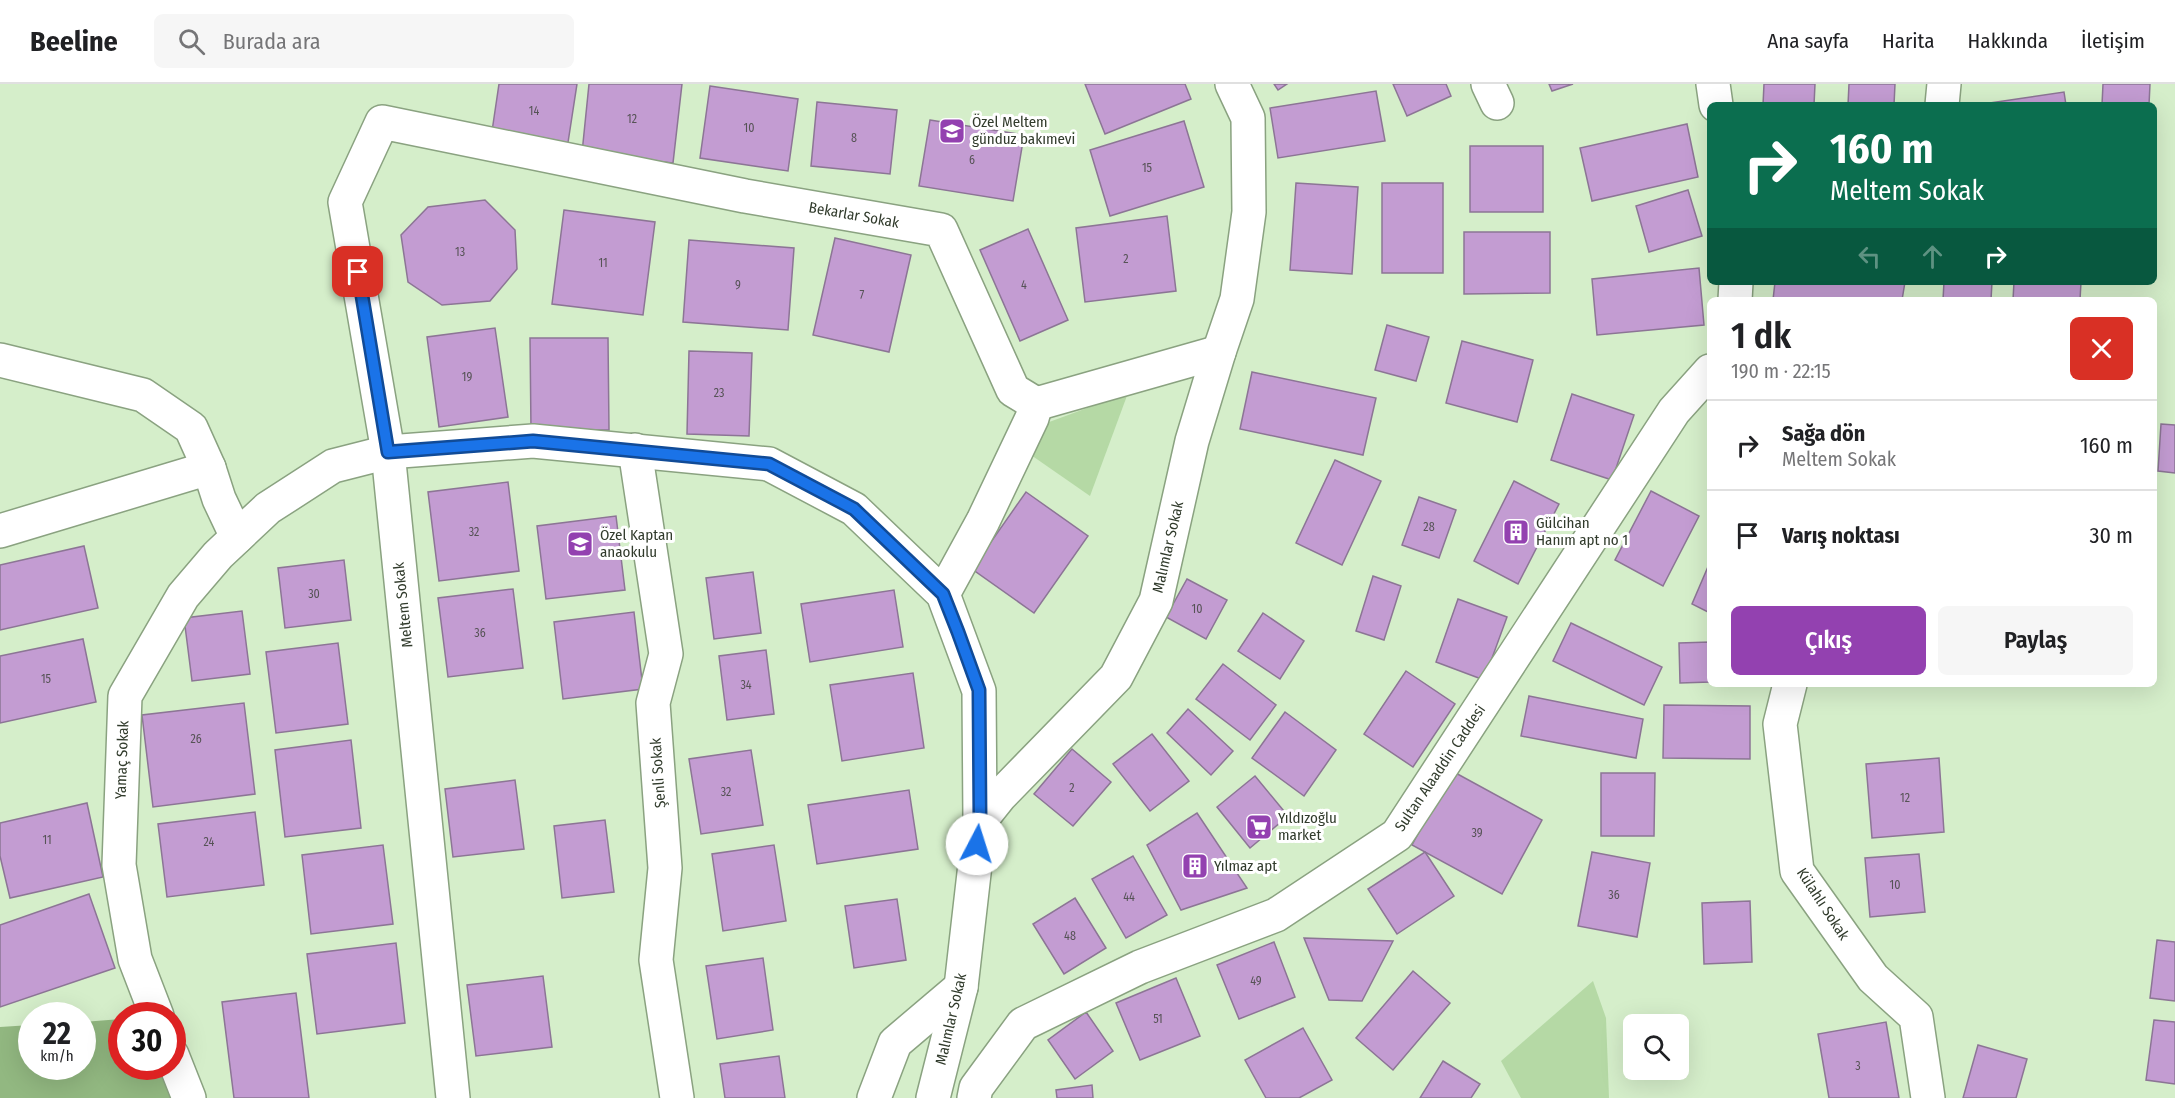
<!DOCTYPE html>
<html lang="tr">
<head>
<meta charset="utf-8">
<style>
  body { margin:0; font-family:"Fira Sans Condensed",sans-serif; background:#f6f6f6; color:#202124; height:100vh; display:flex; flex-direction:column; font-size:22px; white-space:nowrap }
  * { box-sizing:border-box; margin:0 }
  p { font-size:20px; color:#757577 }
  .icon { flex:none; width:33px; height:33px; fill:none; stroke:currentColor; stroke-width:2; stroke-linecap:round; stroke-linejoin:round }
  .map { position:relative; flex:1; overflow:hidden }
  .details { position:absolute; left:1707px; top:213px; width:450px; height:390px; display:flex; flex-direction:column; background:#fff; border-radius:9px; box-shadow:0 6px 24px #0002 }
  .details>* { flex:none }
  .guide { position:absolute; left:1707px; top:18px; width:450px; height:183px; border-radius:9px; box-shadow:0 6px 24px #0002; background:#0b6e4f; color:#fff; overflow:hidden }
  .controls { position:absolute; left:1623px; top:930px; display:grid; gap:12px }
  .controls a { display:grid; place-items:center; width:66px; height:66px; border-radius:9px; background:#fff; box-shadow:0 6px 24px #0002; font-size:30px }
  .speed { position:absolute; left:18px; top:918px; display:flex; gap:12px; font-size:30px; font-weight:700; text-align:center }
  .speed>* { display:grid; place-content:center; width:78px; height:78px; border-radius:50%; background:#fff; box-shadow:0 6px 24px #0002; line-height:1 }
  .speed small { font-size:15px; font-weight:400 }
  .speed .limit { border:9px solid #d22; background:#fff; color:#111 }
  .pin { position:absolute; display:grid; place-items:center; width:51px; height:51px; color:#fff; margin:-26px; border-radius:12px; box-shadow:0 3px 9px #0006 }
  .me { position:absolute; width:66px; margin:-33px; rotate:5deg; stroke-linejoin:round; filter:drop-shadow(0 0 4px #0008) }
  .turn { display:flex; align-items:center; gap:21px; height:126px; padding:0 24px; font-size:27px }
  .turn .icon { width:78px; height:78px; stroke-width:2.5 }
  .turn b { display:block; font-size:42px; line-height:51px }
  .lanes { display:flex; align-items:center; height:57px; padding:0 24px; background:#0003; justify-content:center; gap:30px; direction:ltr }
  .lanes .off { opacity:.35 }
  .round { display:grid; place-items:center; flex:none; width:63px; height:63px; border-radius:9px; background:#f6f6f6 }
  .head { display:flex; align-items:center; justify-content:space-between; height:102px; padding:0 24px }
  h1 { font-size:36px; font-weight:600; line-height:45px }
  .action { display:flex; gap:12px; margin-top:auto; padding:12px 24px }
  .action a { flex:1; height:69px; border-radius:9px; background:#9341b0; color:#fff; font-size:24px; font-weight:600; line-height:69px; text-align:center }
  .action a+a { background:#f6f6f6; color:#202124 }
  ul { padding:0; list-style:none }
  li { display:flex; align-items:center; gap:18px; height:90px; padding:0 24px; border-top:2px solid #e0e0e0 }
  li div { flex:1 }
  li b { display:block; font-size:22px }
  li em { font-style:normal }
  header { display:flex; align-items:center; gap:36px; box-sizing:border-box; height:84px; padding:0 30px; background:#fff; border-bottom:2px solid #e0e0e0 }
  header strong { font-size:28px }
  nav { display:flex; gap:33px; margin-inline-start:auto; font-size:21px }
  .search { width:420px; height:54px; background:#f6f6f6; display:flex; align-items:center; gap:15px; box-sizing:border-box; padding:0 21px; border-radius:9px; color:#757577; font-size:22px }
  .map>svg:first-child { display:block }
  .green { fill:#b5d9a5 }
  .forest { fill:#92b881 }
  .building { fill:#c39cd2; stroke:#8c7595; stroke-width:1.5 }
  .lines { fill:none; stroke-linecap:round; stroke-linejoin:round }
  .minor-casing { stroke:#8aa280; stroke-width:36 }
  .minor { stroke:#fff; stroke-width:33 }
  .route-casing { stroke:#114b97; stroke-width:15 }
  .route { stroke:#1a73e8; stroke-width:10 }
  .labels { text-anchor:middle; dominant-baseline:central; stroke-width:6; stroke-linejoin:round; paint-order:stroke }
  .number-label { font-size:12px; fill:#565356 }
  .poi-label { font-size:15px; fill:#313b2c; stroke:#fff; text-anchor:start }
  .street-label { font-size:15px; fill:#313b2c; stroke:#fff }
</style>
</head>
<body>
<header>
<strong>Beeline</strong>
<div class="search"><svg class="icon" aria-label="search" viewBox="0 0 24 24"><circle cx="10" cy="10" r="6"/><path d="M15 15l6 6"/></svg>Burada ara</div>
<nav><a>Ana sayfa</a><a>Harita</a><a>Hakkında</a><a>İletişim</a></nav>
</header>
<div class="map">
<svg width="2175" height="1014" viewBox="0 0 2175 1014">
  <rect width="100%" height="100%" fill="#d5eeca"/>
  <g class="green">
    <polygon points="1128,309 1090,412 1031,371 1041,341"/>
    <polygon points="1593,897 1606,934 1609,1014 1521,1014 1501,977"/>
  </g>
  <polygon class="forest" points="121,935 122,982 171,983 183,1014 0,1014 0,943 31,941 32,982 82,982 83,938"/>
  <g class="building">
    <polygon points="499,0 577,0 567,65 491,54"/>
    <polygon points="589,0 682,0 673,79 582,69"/>
    <polygon points="1085,0 1185,0 1191,15 1105,50"/>
    <polygon points="1274,0 1287,0 1278,6"/>
    <polygon points="1393,0 1446,0 1451,12 1407,32"/>
    <polygon points="1549,0 1573,0 1552,7"/>
    <polygon points="1764,0 1815,0 1814,21 1763,21"/>
    <polygon points="1849,0 1895,0 1894,21 1848,21"/>
    <polygon points="2103,0 2150,0 2149,21 2102,21"/>
    <polygon points="710,2 798,15 788,87 700,74"/>
    <polygon points="1376,7 1385,57 1278,74 1270,24"/>
    <polygon points="2064,8 2066,21 1976,21"/>
    <polygon points="817,18 897,26 890,90 811,82"/>
    <polygon points="930,36 1024,51 1013,117 919,102"/>
    <polygon points="1184,37 1204,103 1110,132 1090,66"/>
    <polygon points="1687,40 1698,93 1592,117 1580,64"/>
    <rect x="1470" y="62" width="73" height="66"/>
    <polygon points="1296,99 1358,103 1352,190 1290,186"/>
    <rect x="1382" y="99" width="61" height="90"/>
    <polygon points="1688,106 1702,152 1649,168 1636,122"/>
    <polygon points="485,116 515,146 517,185 490,217 442,221 408,198 401,151 428,123"/>
    <polygon points="564,126 655,138 643,231 552,220"/>
    <polygon points="1167,132 1176,207 1085,218 1076,144"/>
    <polygon points="1028,145 1068,236 1020,257 980,166"/>
    <polygon points="1464,148 1550,148 1550,209 1464,210"/>
    <polygon points="835,154 911,171 889,268 813,251"/>
    <polygon points="689,156 794,164 788,246 683,238"/>
    <polygon points="1699,184 1704,241 1597,251 1592,195"/>
    <polygon points="1775,198 1905,198 1902,216 1773,216"/>
    <polygon points="1944,198 1992,198 1991,216 1943,216"/>
    <polygon points="2014,198 2081,198 2080,216 2013,216"/>
    <polygon points="1387,241 1429,253 1416,297 1375,286"/>
    <polygon points="495,244 508,333 439,343 427,253"/>
    <polygon points="530,254 608,254 609,346 531,346"/>
    <polygon points="1462,257 1533,276 1517,338 1446,319"/>
    <polygon points="689,267 752,269 749,352 687,350"/>
    <polygon points="1252,288 1376,314 1363,371 1240,345"/>
    <polygon points="1572,310 1634,331 1612,396 1551,376"/>
    <polygon points="2161,340 2175,341 2175,389 2158,387"/>
    <polygon points="1335,376 1381,397 1342,481 1296,459"/>
    <polygon points="1514,397 1559,420 1518,500 1474,477"/>
    <polygon points="508,398 519,487 439,497 428,408"/>
    <polygon points="1651,407 1699,432 1663,502 1615,476"/>
    <polygon points="1026,408 1088,452 1034,529 972,485"/>
    <polygon points="1419,413 1456,426 1439,474 1402,461"/>
    <polygon points="616,432 625,506 546,515 537,442"/>
    <polygon points="84,462 98,524 0,546 0,481"/>
    <polygon points="344,476 351,536 285,544 278,484"/>
    <polygon points="1710,478 1710,529 1692,520"/>
    <polygon points="753,488 761,549 714,555 706,494"/>
    <polygon points="1373,492 1401,502 1384,556 1356,547"/>
    <polygon points="1187,495 1227,516 1206,555 1166,533"/>
    <polygon points="513,505 523,584 448,593 438,514"/>
    <polygon points="894,506 903,563 810,578 801,520"/>
    <polygon points="1458,515 1507,533 1484,596 1436,578"/>
    <polygon points="242,527 250,590 192,597 184,534"/>
    <polygon points="634,528 643,605 563,615 554,538"/>
    <polygon points="1263,529 1304,557 1280,595 1238,567"/>
    <polygon points="1571,539 1662,583 1644,621 1553,577"/>
    <polygon points="83,555 96,618 0,639 0,572"/>
    <polygon points="1710,558 1710,598 1680,599 1679,559"/>
    <polygon points="338,559 348,640 276,649 266,568"/>
    <polygon points="766,566 774,630 727,636 719,572"/>
    <polygon points="1223,580 1276,621 1250,656 1196,615"/>
    <polygon points="1406,587 1455,620 1413,683 1364,650"/>
    <polygon points="913,589 924,664 842,677 830,601"/>
    <polygon points="1529,612 1643,635 1636,674 1521,652"/>
    <polygon points="244,619 255,710 153,723 142,631"/>
    <polygon points="1664,621 1750,622 1750,675 1663,674"/>
    <polygon points="1188,625 1233,667 1211,691 1167,649"/>
    <polygon points="1285,628 1336,666 1304,712 1252,674"/>
    <polygon points="1152,650 1189,697 1150,727 1113,680"/>
    <polygon points="351,656 361,744 285,753 275,666"/>
    <polygon points="1072,665 1111,698 1073,742 1034,710"/>
    <polygon points="751,666 763,741 701,750 689,675"/>
    <polygon points="1939,674 1944,748 1872,754 1866,680"/>
    <polygon points="1452,687 1542,736 1502,810 1412,761"/>
    <polygon points="1601,689 1655,689 1654,752 1601,752"/>
    <polygon points="1255,692 1288,732 1250,764 1217,723"/>
    <polygon points="515,696 524,765 453,773 445,705"/>
    <polygon points="909,706 918,765 817,780 808,721"/>
    <polygon points="87,719 103,793 10,814 0,772 0,739"/>
    <polygon points="255,728 264,801 167,813 158,740"/>
    <polygon points="1197,729 1247,804 1181,826 1147,761"/>
    <polygon points="605,736 614,808 562,814 554,742"/>
    <polygon points="383,761 393,840 311,850 302,771"/>
    <polygon points="774,761 786,837 723,847 712,770"/>
    <polygon points="1425,768 1454,812 1397,850 1368,805"/>
    <polygon points="1592,768 1650,779 1637,853 1578,842"/>
    <polygon points="1919,770 1925,828 1870,833 1865,774"/>
    <polygon points="1133,772 1167,831 1126,854 1092,795"/>
    <polygon points="89,810 115,884 0,923 0,841"/>
    <polygon points="1075,814 1106,864 1064,890 1033,840"/>
    <polygon points="897,815 906,876 854,884 845,822"/>
    <polygon points="1750,817 1752,878 1704,880 1702,819"/>
    <polygon points="1304,854 1393,857 1362,917 1329,916"/>
    <polygon points="2157,856 2175,858 2175,917 2150,914"/>
    <polygon points="1274,858 1295,913 1239,935 1217,881"/>
    <polygon points="396,859 405,939 317,950 307,870"/>
    <polygon points="763,874 773,946 717,955 706,882"/>
    <polygon points="1413,887 1450,919 1393,986 1356,954"/>
    <polygon points="543,892 552,963 476,972 467,901"/>
    <polygon points="1176,894 1200,952 1140,976 1116,919"/>
    <polygon points="296,909 309,1014 234,1014 222,918"/>
    <polygon points="1086,928 1113,967 1075,995 1048,956"/>
    <polygon points="2154,936 2175,938 2175,1000 2146,996"/>
    <polygon points="1886,938 1899,1014 1829,1014 1818,950"/>
    <polygon points="1303,944 1332,996 1299,1014 1266,1014 1245,976"/>
    <polygon points="1978,961 2027,975 2016,1014 1963,1014"/>
    <polygon points="779,972 785,1014 725,1014 720,980"/>
    <polygon points="1443,977 1480,1000 1471,1014 1420,1014"/>
    <polygon points="1092,1001 1093,1014 1057,1014 1056,1006"/>
  </g>
  <g class="lines">
    <defs>
      <g id="minor">
        <polyline points="1488,0 1497,19"/>
        <polyline points="1713,0 1716,21"/>
        <polyline points="1942,21 1944,0"/>
        <polyline points="1735,216 1736,198"/>
        <polyline points="0,276 143,311 191,344 209,384 219,415 237,453"/>
        <polyline points="635,366 666,570 653,619 665,784 656,876 677,1014"/>
        <polyline points="0,447 209,384"/>
        <polyline points="943,510 983,437 1032,334 1036,320"/>
        <polyline points="1790,600 1780,640 1797,787 1873,894 1916,933 1928,1014"/>
        <polyline points="157,932 135,875 119,781 125,612 183,512 218,471 268,424 333,382 388,368 533,357 769,380 854,425 943,510 979,607 980,737"/>
        <polyline points="172,971 189,1014"/>
        <polyline points="453,1014 388,368 345,118 382,38 745,112 941,146 1013,306 1036,320 1219,268"/>
        <polyline points="874,1014 895,959 961,903"/>
        <polyline points="933,1014 961,903 980,737 1000,712 1116,593 1156,517 1192,357 1219,268 1237,215 1249,128 1248,34 1232,0"/>
        <polyline points="974,1014 976,1004 1023,940 1140,883 1276,831 1397,751 1674,327 1710,287"/>
      </g>
    </defs>
    <use href="#minor" class="minor-casing"/>
    <use href="#minor" class="minor"/>
  </g>
  <g class="lines">
    <defs>
      <polyline id="route" points="358,188 388,368 533,357 769,380 854,425 943,510 958,548 979,606 980,737 977,760"/>
    </defs>
    <use href="#route" class="route-casing"/>
    <use href="#route" class="route"/>
  </g>
  <defs>
    <symbol id="school-square" viewBox="-11 -11 22 22"><rect x="-9" y="-9" width="18" height="18" rx="4" fill="#9341b0" stroke="#fff"/><path d="M0-5L7-2L0 1L-7-2ZM-4 1L0 2.5L4 1V4Q0 6-4 4Z" fill="#fff"/></symbol>
    <symbol id="building-square" viewBox="-11 -11 22 22"><rect x="-9" y="-9" width="18" height="18" rx="4" fill="#9341b0" stroke="#fff"/><path d="M-4-6H4V6H1V3H-1V6H-4ZM-2.5-4.3h1.7v1.8h-1.7ZM.8-4.3h1.7v1.8H.8ZM-2.5-1h1.7V.8h-1.7ZM.8-1h1.7V.8H.8Z" fill="#fff"/></symbol>
    <symbol id="supermarket-square" viewBox="-11 -11 22 22"><rect x="-9" y="-9" width="18" height="18" rx="4" fill="#9341b0" stroke="#fff"/><path d="M-6-5.5h2.5l.6 2H6L4.5 2H-2.5L-4.4-4H-6ZM-1.5 3.2a1.3 1.3 0 1 0 .1 0ZM3 3.2a1.3 1.3 0 1 0 .1 0Z" fill="#fff"/></symbol>
  </defs>
  <g fill-rule="evenodd">
    <use href="#school-square" x="937" y="32" width="30" height="30"/>
    <use href="#building-square" x="1501" y="433" width="30" height="30"/>
    <use href="#school-square" x="565" y="445" width="30" height="30"/>
    <use href="#supermarket-square" x="1244" y="728" width="30" height="30"/>
    <use href="#building-square" x="1180" y="767" width="30" height="30"/>
  </g>
  <g class="labels">
    <g class="number-label">
      <text x="534" y="27">14</text>
      <text x="632" y="35">12</text>
      <text x="749" y="44">10</text>
      <text x="854" y="54">8</text>
      <text x="972" y="76">6</text>
      <text x="1147" y="84">15</text>
      <text x="460" y="168">13</text>
      <text x="1126" y="175">2</text>
      <text x="603" y="179">11</text>
      <text x="738" y="201">9</text>
      <text x="1024" y="201">4</text>
      <text x="862" y="211">7</text>
      <text x="467" y="293">19</text>
      <text x="719" y="309">23</text>
      <text x="1429" y="443">28</text>
      <text x="474" y="448">32</text>
      <text x="314" y="510">30</text>
      <text x="1197" y="525">10</text>
      <text x="480" y="549">36</text>
      <text x="46" y="595">15</text>
      <text x="746" y="601">34</text>
      <text x="196" y="655">26</text>
      <text x="1072" y="704">2</text>
      <text x="726" y="708">32</text>
      <text x="1905" y="714">12</text>
      <text x="1477" y="749">39</text>
      <text x="47" y="756">11</text>
      <text x="209" y="758">24</text>
      <text x="1895" y="801">10</text>
      <text x="1614" y="811">36</text>
      <text x="1129" y="813">44</text>
      <text x="1070" y="852">48</text>
      <text x="1256" y="897">49</text>
      <text x="1158" y="935">51</text>
      <text x="1858" y="982">3</text>
    </g>
    <g class="poi-label">
      <text x="972" y="38">Özel Meltem<tspan x="972" dy="17">günduz bakımevi</tspan></text>
      <text x="1536" y="439">Gülcihan<tspan x="1536" dy="17">Hanım apt no 1</tspan></text>
      <text x="600" y="451">Özel Kaptan<tspan x="600" dy="17">anaokulu</tspan></text>
      <text x="1278" y="734">Yıldızoğlu<tspan x="1278" dy="17">market</tspan></text>
      <text x="1214" y="782">Yılmaz apt</text>
    </g>
    <g class="street-label">
      <text transform="translate(854 131) rotate(10)">Bekarlar Sokak</text>
      <text transform="translate(1168 463) rotate(-77)">Malımlar Sokak</text>
      <text transform="translate(403 521) rotate(-96)">Meltem Sokak</text>
      <text transform="translate(122 676) rotate(-88)">Yamaç Sokak</text>
      <text transform="translate(1440 684) rotate(-56)">Sultan Alaaddin Caddesi</text>
      <text transform="translate(658 689) rotate(-94)">Şenli Sokak</text>
      <text transform="translate(1823 820) rotate(57)">Külahlı Sokak</text>
      <text transform="translate(951 935) rotate(-77)">Malımlar Sokak</text>
    </g>
  </g>
</svg>
<div class="controls">
<a><svg class="icon" aria-label="search" viewBox="0 0 24 24"><circle cx="10" cy="10" r="6"/><path d="M15 15l6 6"/></svg></a>
</div>
<div class="speed"><div>22<small>km/h</small></div><div class="limit">30</div></div>
<div class="pin" style="left:358px;top:188px;background:#d93025"><svg class="icon" aria-label="arrive" viewBox="0 0 24 24"><path d="M6 21V4h12l-3 4 3 4H6"/></svg></div>
<svg class="me" style="left:977px;top:760px" viewBox="-20 -20 40 40"><circle r="19" fill="#fff"/><path d="M0-13L10 11 0 6-10 11z" fill="#1a73e8"/></svg>
<div class="guide">
<div class="turn"><svg class="icon" aria-label="right" viewBox="0 0 24 24"><path d="M7 20v-9h11M14 6l5 5-5 5"/></svg><div><b>160 m</b>Meltem Sokak</div></div>
<div class="lanes"><svg class="icon off" aria-label="left" viewBox="0 0 24 24"><path d="M17 20v-9H6M10 6l-5 5 5 5"/></svg><svg class="icon off" aria-label="ahead" viewBox="0 0 24 24"><path d="M12 20V5M6 11l6-6 6 6"/></svg><svg class="icon" aria-label="right" viewBox="0 0 24 24"><path d="M7 20v-9h11M14 6l5 5-5 5"/></svg></div>
</div>
<section class="details">
<div class="head"><div><h1>1 dk</h1><p>190 m · 22:15</p></div><a class="round" style="background:#d93025;color:#fff"><svg class="icon" aria-label="close" viewBox="0 0 24 24"><path d="M6 6l12 12M18 6L6 18"/></svg></a></div>
<ul>
<li><svg class="icon" aria-label="right" viewBox="0 0 24 24"><path d="M7 20v-9h11M14 6l5 5-5 5"/></svg><div><b>Sağa dön</b><p>Meltem Sokak</p></div><em>160 m</em></li>
<li><svg class="icon" aria-label="arrive" viewBox="0 0 24 24"><path d="M6 21V4h12l-3 4 3 4H6"/></svg><div><b>Varış noktası</b></div><em>30 m</em></li>
</ul>
<div class="action"><a>Çıkış</a><a>Paylaş</a></div>
</section>
</div>
</body>
</html>
